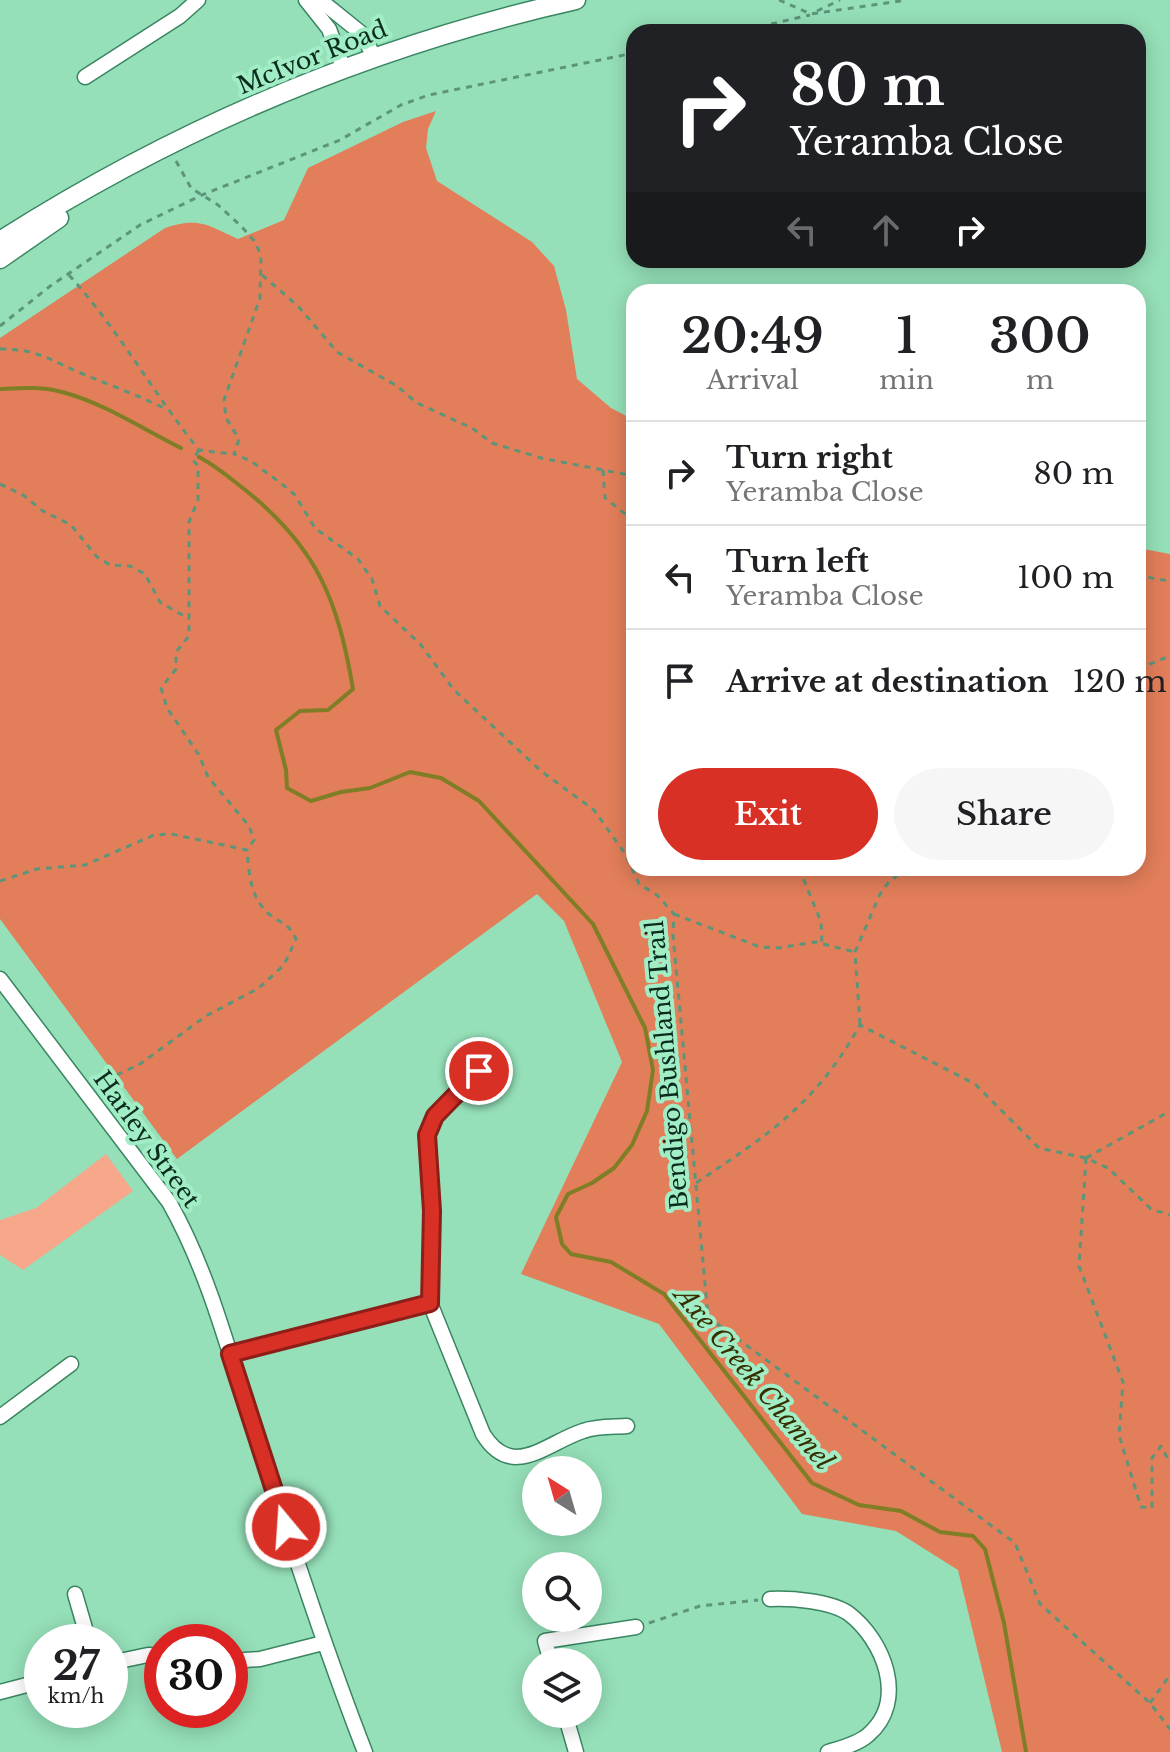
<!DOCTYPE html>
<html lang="en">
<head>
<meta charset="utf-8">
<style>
  body { margin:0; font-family:"Libre Baskerville",serif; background:#f6f6f6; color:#202124; height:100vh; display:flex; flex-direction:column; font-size:30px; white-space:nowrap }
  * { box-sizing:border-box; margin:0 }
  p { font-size:26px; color:#757577 }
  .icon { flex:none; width:44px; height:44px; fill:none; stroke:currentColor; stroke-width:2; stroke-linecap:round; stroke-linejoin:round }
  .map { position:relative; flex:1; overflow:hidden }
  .drawer { position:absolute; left:626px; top:284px; width:520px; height:592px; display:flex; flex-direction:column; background:#fff; border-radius:24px; box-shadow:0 4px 20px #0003 }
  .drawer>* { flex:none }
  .top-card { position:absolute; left:626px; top:24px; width:520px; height:244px; border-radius:24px; box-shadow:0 4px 20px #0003; background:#202124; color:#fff; overflow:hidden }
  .needle { width:52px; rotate:323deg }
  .buttons { position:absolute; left:522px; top:1456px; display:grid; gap:16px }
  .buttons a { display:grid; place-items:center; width:80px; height:80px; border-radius:50%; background:#fff; box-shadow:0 4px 20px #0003; font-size:40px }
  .speed { position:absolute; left:24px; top:1624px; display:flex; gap:16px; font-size:40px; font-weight:700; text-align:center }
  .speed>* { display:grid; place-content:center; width:104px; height:104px; border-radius:50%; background:#fff; box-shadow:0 4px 20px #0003; line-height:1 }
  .speed small { font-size:20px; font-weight:400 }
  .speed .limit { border:12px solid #d22; background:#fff; color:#111 }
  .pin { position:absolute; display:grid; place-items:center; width:68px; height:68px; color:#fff; margin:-34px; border:4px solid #fff; border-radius:50%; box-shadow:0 2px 8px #0007 }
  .me { position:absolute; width:88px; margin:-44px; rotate:342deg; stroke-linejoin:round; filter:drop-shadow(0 0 6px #0008) }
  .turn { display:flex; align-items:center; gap:28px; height:168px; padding:0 32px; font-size:36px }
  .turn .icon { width:104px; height:104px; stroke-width:2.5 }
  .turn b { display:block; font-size:56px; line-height:68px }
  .lanes { display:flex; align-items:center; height:76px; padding:0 32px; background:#0003; justify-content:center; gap:40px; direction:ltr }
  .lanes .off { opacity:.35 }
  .eta { display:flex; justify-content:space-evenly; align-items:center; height:136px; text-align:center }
  .eta b { font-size:48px; font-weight:600; line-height:56px }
  .button { display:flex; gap:16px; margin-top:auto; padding:16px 32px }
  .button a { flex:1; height:92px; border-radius:48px; background:#d93025; color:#fff; font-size:32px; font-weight:600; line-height:92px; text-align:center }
  .button a+a { background:#f6f6f6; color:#202124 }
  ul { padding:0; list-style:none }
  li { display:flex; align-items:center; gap:24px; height:104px; padding:0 32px; border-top:2px solid #e0e0e0 }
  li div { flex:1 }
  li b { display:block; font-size:30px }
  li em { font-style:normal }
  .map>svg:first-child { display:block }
  .green { fill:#f7a88b }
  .forest { fill:#e27e59 }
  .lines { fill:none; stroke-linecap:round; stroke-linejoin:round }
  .stream { stroke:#7f7d25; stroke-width:4 }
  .minor-casing { stroke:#3a8562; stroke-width:17 }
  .major-casing { stroke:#3a8562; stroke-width:21 }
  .path { stroke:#5c9579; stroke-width:3; stroke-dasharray:6 6; stroke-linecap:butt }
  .minor { stroke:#fff; stroke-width:14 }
  .major { stroke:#fff; stroke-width:18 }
  .route-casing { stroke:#8d1f18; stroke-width:20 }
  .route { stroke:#d93025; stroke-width:14 }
  .labels { text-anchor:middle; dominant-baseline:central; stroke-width:8; stroke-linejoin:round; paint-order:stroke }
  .street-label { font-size:24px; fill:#0b2b1d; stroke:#a1edc6 }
  .water-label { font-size:26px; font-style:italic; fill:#362f00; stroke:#a1edc6 }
</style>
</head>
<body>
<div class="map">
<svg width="1170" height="1752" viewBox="0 0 1170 1752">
  <rect width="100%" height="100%" fill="#95e0b9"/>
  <polygon class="green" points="106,1154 133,1191 23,1270 0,1255 0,1220 36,1208"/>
  <path class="forest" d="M436 111 428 129 426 148 437 181 532 242 554 266 566 310 577 379 611 408 634 420V868H1138V548L1170 554V1752H1002L958 1570 896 1531 802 1514 659 1324 521 1274 622 1062 564 921 537 894 177 1159 0 919V338L165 228C199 217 207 225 238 239L284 220 308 168 403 122Z"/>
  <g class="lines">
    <g class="stream">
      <path d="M0 389C20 388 42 386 62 392 104 403 143 429 181 448"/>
      <path d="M199 457C216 466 230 478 244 489 317 547 338 600 353 689L328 710 300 711 276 730 286 770 287 788 311 801 341 792 370 788 410 772 441 778 479 801 593 924 645 1028 653 1070 647 1111 632 1145 614 1168 592 1183 568 1194 556 1217 562 1244 571 1254 611 1262 664 1294 812 1483 859 1505 901 1511 940 1532 973 1536 985 1549 1004 1623 1026 1752"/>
    </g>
    <defs>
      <g id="minor">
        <polyline points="306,0 329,29 343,67"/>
        <polyline points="320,0 361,33 374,56"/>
        <polyline points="85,77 180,16 198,0"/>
        <path d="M0 979 169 1202C208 1271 228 1349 252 1424 288 1534 323 1644 365 1752"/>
        <polyline points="430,1303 432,1211 427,1135 435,1116 479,1071"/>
        <path d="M230 1354 430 1303 483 1434C512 1481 546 1443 583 1431 596 1426 613 1427 627 1426"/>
        <polyline points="0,1417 71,1364"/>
        <polyline points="75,1594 89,1642"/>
        <path d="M770 1599C791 1598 830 1601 848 1613 884 1640 908 1701 868 1735 858 1744 841 1748 828 1752"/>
        <polyline points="230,1661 260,1659 323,1643"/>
        <polyline points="551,1662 545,1641 636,1627"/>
        <polyline points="110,1663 148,1655 162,1656"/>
        <polyline points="0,1692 42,1681"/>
        <polyline points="565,1714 576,1752"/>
      </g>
      <g id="major">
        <path d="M0 241C177 128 371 46 576 0"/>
        <polyline points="0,259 59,218"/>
      </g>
    </defs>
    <use href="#minor" class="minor-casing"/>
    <use href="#major" class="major-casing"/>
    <g class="path">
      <polyline points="779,0 811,14 907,0"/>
      <polyline points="817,11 840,0"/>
      <polyline points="736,32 810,15"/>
      <polyline points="176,161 191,188 218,205 241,226 256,243 261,257 260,298 224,400 226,418 239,439 234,454 251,461 287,488 295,495 315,528 358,559 372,579 380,606 421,645 454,690 541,771 594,810 626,855 639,884 657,895 674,914 673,935 708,1317 1015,1543 1040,1604 1150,1703 1170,1729"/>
      <path d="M69 275C118 329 153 393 199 450L232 454"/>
      <polyline points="262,275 298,306 337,352 397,386 417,403 472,428 492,443 541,458 634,476"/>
      <polyline points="0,326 49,287 140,225 202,195 340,140 401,105 429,95 634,53"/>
      <path d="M0 349C39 349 49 360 83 374 110 385 137 395 164 408"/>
      <polyline points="603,470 605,498 634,521"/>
      <polyline points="0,484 23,495 43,511 71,525 97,557 110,565 130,566 145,574 160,602 189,619"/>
      <polyline points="1138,571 1151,578 1170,581"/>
      <polyline points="1138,669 1170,656"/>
      <polyline points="799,868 821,922 822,943"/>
      <polyline points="0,881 37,869 85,865 154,835 171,834 247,850 254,840 249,826 208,777 199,755 167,708 161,688 176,669 176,652 189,636 189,522 198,500 198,466 193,460 199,450"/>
      <polyline points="674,914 760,947 779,948 815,942 855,952"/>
      <polyline points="860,1024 855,952 880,894 888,883 906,868"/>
      <path d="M95 1085 140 1064 206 1016 259 988 284 965 296 939C288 922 283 925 269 914 250 898 249 873 247 850"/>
      <polyline points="1086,1158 1079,1266 1123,1382 1119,1435 1141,1507 1152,1508 1152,1458 1161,1446 1170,1463"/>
      <polyline points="1086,1158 1170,1111"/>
      <path d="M696 1183C769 1134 815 1105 860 1025L975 1084 1039 1148 1086 1158 1108 1168 1151 1209 1170 1215"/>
      <polyline points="649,1623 700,1606 758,1600"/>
      <polyline points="1150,1703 1170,1675"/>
    </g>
    <use href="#minor" class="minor"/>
    <use href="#major" class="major"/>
  </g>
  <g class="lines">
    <defs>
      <polyline id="route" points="286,1527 230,1354 430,1303 432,1211 427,1135 435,1116 479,1071"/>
    </defs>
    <use href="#route" class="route-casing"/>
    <use href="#route" class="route"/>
  </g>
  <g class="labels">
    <g class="street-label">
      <text transform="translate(312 57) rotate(-22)">McIvor Road</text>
      <text transform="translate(667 1065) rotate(-95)">Bendigo Bushland Trail</text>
      <text transform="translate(147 1139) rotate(54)">Harley Street</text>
    </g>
    <g class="water-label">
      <text transform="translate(754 1378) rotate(50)">Axe Creek Channel</text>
    </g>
  </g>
</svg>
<div class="buttons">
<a><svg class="needle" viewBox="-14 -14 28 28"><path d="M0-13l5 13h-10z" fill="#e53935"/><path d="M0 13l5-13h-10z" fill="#757577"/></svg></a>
<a><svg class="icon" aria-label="search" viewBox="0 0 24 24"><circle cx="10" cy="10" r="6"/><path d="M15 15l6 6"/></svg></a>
<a><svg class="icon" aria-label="layers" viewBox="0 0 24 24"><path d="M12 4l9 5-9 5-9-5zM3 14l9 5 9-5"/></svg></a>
</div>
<div class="speed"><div>27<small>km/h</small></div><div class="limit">30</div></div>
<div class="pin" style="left:479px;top:1071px;background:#d93025"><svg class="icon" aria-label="arrive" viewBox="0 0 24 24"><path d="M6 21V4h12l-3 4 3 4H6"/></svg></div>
<svg class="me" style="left:286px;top:1527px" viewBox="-20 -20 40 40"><circle r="17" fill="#d93025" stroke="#fff" stroke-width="3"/><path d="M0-11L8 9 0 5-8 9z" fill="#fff"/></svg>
<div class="top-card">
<div class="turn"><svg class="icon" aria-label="right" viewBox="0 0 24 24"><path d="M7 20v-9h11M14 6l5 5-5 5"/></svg><div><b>80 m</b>Yeramba Close</div></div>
<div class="lanes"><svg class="icon off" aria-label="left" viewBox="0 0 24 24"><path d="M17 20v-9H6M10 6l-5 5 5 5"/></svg><svg class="icon off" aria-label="ahead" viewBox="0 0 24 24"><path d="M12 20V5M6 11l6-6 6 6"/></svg><svg class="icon" aria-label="right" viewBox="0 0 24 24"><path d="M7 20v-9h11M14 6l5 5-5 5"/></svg></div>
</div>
<section class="drawer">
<div class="eta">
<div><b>20:49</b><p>Arrival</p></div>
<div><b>1</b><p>min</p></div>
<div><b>300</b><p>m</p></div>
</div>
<ul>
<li><svg class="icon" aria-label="right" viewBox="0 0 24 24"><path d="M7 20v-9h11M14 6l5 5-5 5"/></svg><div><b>Turn right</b><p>Yeramba Close</p></div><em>80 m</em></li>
<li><svg class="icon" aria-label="left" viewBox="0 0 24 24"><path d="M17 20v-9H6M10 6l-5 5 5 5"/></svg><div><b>Turn left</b><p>Yeramba Close</p></div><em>100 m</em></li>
<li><svg class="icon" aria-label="arrive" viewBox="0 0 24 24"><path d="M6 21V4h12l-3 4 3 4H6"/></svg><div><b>Arrive at destination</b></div><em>120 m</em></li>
</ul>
<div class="button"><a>Exit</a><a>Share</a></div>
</section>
</div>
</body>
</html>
